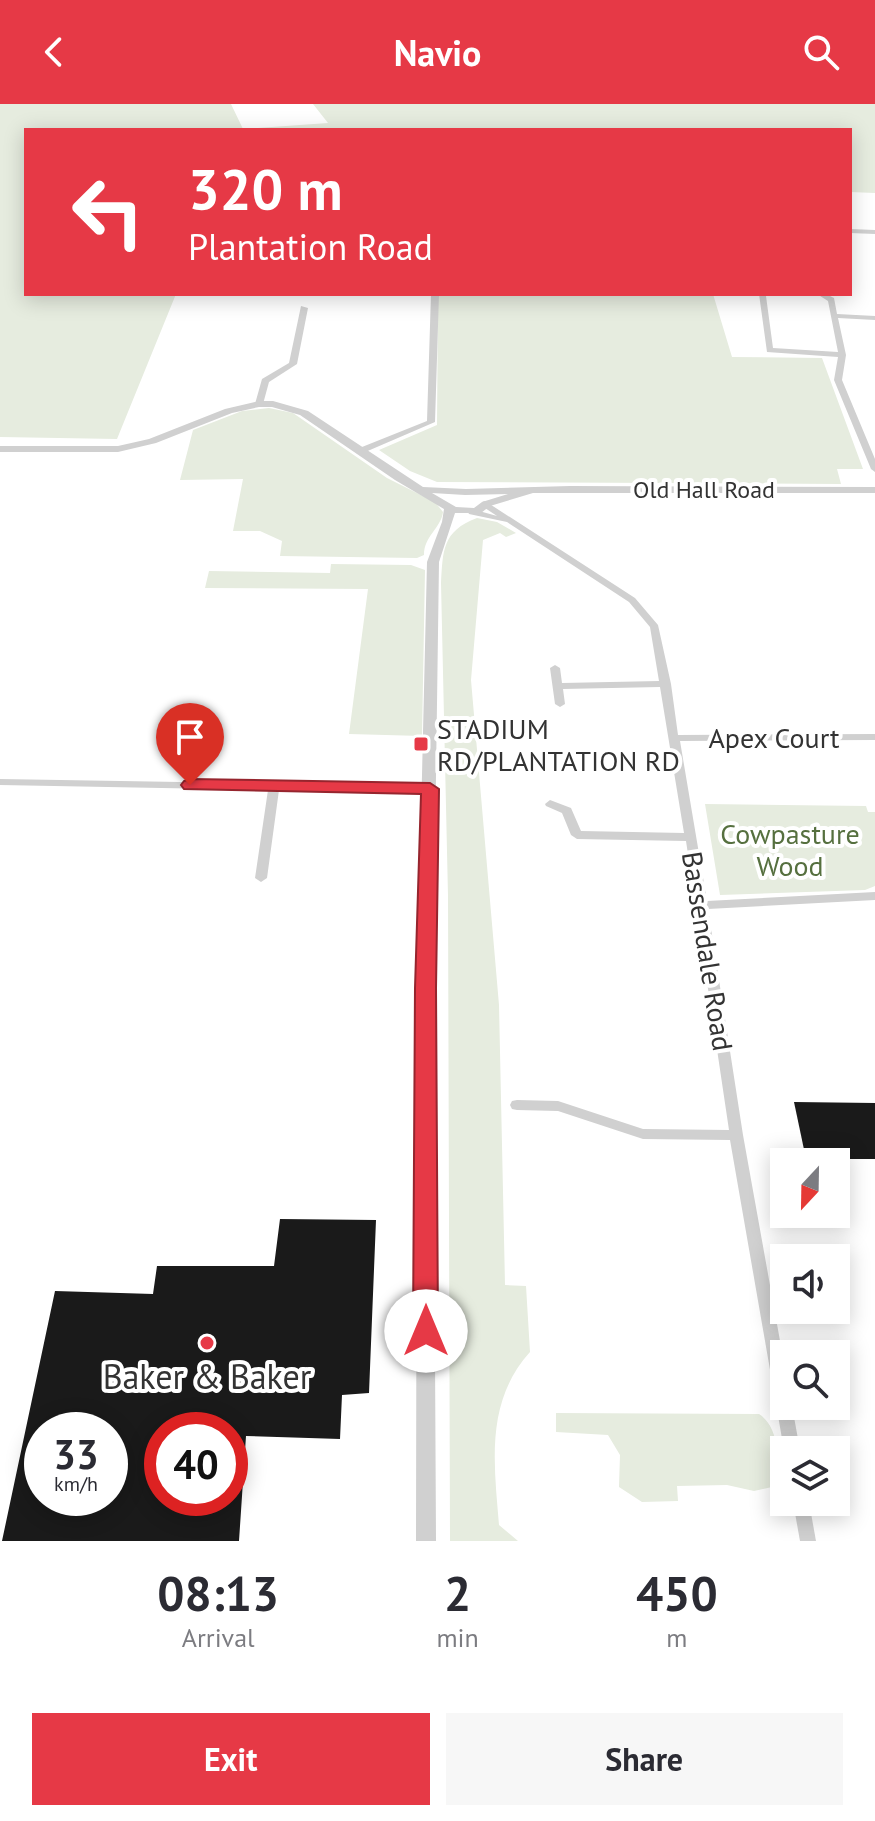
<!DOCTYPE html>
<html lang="en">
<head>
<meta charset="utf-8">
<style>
  body { margin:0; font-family:"PT Sans",sans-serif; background:#f7f7f7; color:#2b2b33; height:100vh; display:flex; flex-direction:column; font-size:30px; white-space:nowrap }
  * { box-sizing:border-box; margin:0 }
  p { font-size:26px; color:#7c7c81 }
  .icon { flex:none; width:44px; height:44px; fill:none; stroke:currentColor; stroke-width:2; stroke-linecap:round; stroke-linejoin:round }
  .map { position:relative; height:1437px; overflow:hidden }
  .sheet { display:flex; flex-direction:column; background:#fff; flex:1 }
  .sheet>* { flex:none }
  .top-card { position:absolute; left:24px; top:24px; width:828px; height:168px; border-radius:0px; box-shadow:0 4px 20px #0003; background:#e63946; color:#fff; overflow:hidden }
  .needle { width:52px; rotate:202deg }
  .fabs { position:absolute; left:770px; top:1044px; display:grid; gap:16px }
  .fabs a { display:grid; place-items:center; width:80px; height:80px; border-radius:0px; background:#fff; box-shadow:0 4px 20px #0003; font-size:40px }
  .speed { position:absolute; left:24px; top:1308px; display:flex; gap:16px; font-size:40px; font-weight:700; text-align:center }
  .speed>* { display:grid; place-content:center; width:104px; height:104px; border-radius:50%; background:#fff; box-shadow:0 4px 20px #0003; line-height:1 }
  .speed small { font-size:20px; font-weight:400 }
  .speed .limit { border:12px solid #d22; background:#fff; color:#111 }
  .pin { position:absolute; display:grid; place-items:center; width:68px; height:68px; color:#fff; margin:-82px -34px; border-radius:50% 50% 50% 0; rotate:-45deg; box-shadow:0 0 8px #0007 }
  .pin .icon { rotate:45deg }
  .me { position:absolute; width:88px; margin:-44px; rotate:0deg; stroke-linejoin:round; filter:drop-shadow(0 0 6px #0008) }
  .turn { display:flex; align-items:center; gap:28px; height:168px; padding:0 32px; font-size:36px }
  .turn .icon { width:104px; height:104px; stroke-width:2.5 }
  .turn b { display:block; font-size:56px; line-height:68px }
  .eta { display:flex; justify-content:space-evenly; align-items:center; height:136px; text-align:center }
  .eta b { font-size:48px; font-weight:800; line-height:56px }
  .primary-button { display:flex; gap:16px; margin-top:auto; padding:16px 32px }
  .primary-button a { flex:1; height:92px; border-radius:0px; background:#e63946; color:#fff; font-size:32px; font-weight:800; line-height:92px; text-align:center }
  .primary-button a+a { background:#f7f7f7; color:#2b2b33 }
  header { display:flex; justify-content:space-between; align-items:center; height:104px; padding:0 32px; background:#e63946; color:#fff; font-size:36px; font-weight:800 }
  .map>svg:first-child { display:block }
  .green { fill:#e6ecdf }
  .building { fill:#1a1a1a; fill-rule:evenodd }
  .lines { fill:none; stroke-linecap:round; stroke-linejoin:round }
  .minor { fill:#d0d0d0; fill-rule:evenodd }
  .tertiary { fill:#d0d0d0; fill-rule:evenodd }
  .route { fill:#e63946; stroke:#96252e; stroke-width:2 }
  .poi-dot { fill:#e63946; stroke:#fff; stroke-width:3 }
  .labels { text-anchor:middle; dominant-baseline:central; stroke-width:8; stroke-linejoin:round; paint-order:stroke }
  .far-street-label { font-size:24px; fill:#333; stroke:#fff }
  .poi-label { font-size:28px; fill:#333; stroke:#fff; text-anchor:start }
  .street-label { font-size:28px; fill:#333; stroke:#fff }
  .park-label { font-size:28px; fill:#56703f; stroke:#fff }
  .near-poi-label { font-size:34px; fill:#333; stroke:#fff }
</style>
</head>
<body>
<header><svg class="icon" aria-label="back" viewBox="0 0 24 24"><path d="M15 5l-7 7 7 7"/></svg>Navio<svg class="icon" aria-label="search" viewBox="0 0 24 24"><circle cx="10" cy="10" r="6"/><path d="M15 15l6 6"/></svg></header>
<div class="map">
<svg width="875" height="1437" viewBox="0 0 875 1437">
  <rect width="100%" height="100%" fill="#fff"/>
  <g class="green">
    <polygon points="0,0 231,0 243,25 328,19 313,0 875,0 875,89 850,88 850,26 26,26 26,190 176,190 117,335 0,333"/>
    <polygon points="438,190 713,190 732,253 822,254 863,365 837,365 841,380 437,378 410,367 379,346 437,321"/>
    <path d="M269 304 293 309 387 374 435 398 443 408C441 424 424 432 424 451L417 454 280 452 282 437 260 427H233L243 375 180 376 193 326 242 307Z"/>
    <path d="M477 414 497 418 516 429 506 433 500 429 483 436 471 576 499 901 505 1181 526 1182 530 1248C485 1298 494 1359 499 1421L518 1437H450L448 792 441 479C443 447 442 427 477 414Z"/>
    <polygon points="331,460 411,461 425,466 422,632 349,630 368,485 205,484 209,467 330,469"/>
    <polygon points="705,700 866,702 868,708 875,708 875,782 865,786 720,791"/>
    <path d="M556 1309 759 1310C780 1323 778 1358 781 1381L754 1387 727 1381 677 1382 678 1397 642 1398 619 1383 620 1351 608 1331 556 1328Z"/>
  </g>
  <g class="building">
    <polygon points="794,998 875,999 875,1055 806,1055"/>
    <path d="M280 1115 376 1116 369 1289 342 1291 340 1335 246 1332 239 1437H2L55 1187 153 1190 157 1162H274ZM42 1326H110V1394H42ZM162 1326H230V1394H162Z"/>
  </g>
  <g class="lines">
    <g class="minor">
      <polygon points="850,125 875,126 875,130 850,129"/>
      <polygon points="431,190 439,190 435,318 363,349 357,349 357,345 427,317"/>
      <polygon points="759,190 768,190 766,192 773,244 838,248 828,197 817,190 826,190 834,194 837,210 875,212 875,216 838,214 846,251 842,276 875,355 875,368 871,365 834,276 838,253 767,248"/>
      <polygon points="301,202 308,204 297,260 269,278 263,300 256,302 255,300 262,275 289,259"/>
      <polygon points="485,397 635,494 658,521 671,580 678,631 875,630 875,636 680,637 707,797 875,788 875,796 708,805 743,1031 784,1259 784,1302 792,1302 800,1346 784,1346 730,1036 643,1035 558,1007 517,1006 512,1005 510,1001 512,997 517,996 558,997 643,1025 729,1026 686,737 577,735 571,731 562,709 546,702 545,700 550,696 571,704 581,727 684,729 660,583 563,585 565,600 560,603 555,600 550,564 555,561 560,564 562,579 659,577 650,523 629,498 507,418 469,410 468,408 472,405 497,412 482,402 482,398"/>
      <polygon points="0,675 430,682 435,685 430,688 279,686 267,774 261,778 255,774 268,686 0,681"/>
      <polygon points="793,1398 809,1398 816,1437 800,1437"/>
    </g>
    <path class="tertiary" d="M259 297H273L308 307 423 383 466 385 570 382 875 383V389H533L490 402 481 409H455L439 458 433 884 436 1437H416L417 884 427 458 442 418 444 405 395 376 300 311 272 303H259L232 309 156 339 118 348H0V342H118L149 335 225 305ZM432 389 465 391 508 390 482 398 474 404 456 403Z"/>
  </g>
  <polygon class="route" points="190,675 430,679 439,685 436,884 438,1227 434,1235 426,1238 417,1235 413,1227 415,884 421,690 184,685 181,681 184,677"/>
  <g class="poi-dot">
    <rect x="413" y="632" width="16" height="16" rx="4"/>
    <circle cx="207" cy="1239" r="8"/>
  </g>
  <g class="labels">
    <g class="far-street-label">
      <text x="704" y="385">Old Hall Road</text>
    </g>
    <g class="poi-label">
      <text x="437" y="624">STADIUM<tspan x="437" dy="32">RD/PLANTATION RD</tspan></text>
    </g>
    <g class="street-label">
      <text x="774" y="633">Apex Court</text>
      <text transform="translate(708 847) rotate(81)">Bassendale Road</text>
    </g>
    <g class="park-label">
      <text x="790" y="729">Cowpasture<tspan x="790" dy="32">Wood</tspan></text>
    </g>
    <g class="near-poi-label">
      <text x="207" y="1272">Baker &amp; Baker</text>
    </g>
  </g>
</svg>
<div class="fabs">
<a><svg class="needle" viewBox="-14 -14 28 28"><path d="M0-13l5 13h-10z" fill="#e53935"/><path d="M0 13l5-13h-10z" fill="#7c7c81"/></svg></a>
<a><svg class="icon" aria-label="sound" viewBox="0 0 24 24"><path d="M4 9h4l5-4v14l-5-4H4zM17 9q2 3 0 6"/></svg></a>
<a><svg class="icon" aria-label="search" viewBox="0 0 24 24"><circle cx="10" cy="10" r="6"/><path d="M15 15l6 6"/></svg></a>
<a><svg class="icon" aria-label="layers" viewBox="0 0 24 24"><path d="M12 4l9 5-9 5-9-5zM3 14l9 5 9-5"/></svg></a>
</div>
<div class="speed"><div>33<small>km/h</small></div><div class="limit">40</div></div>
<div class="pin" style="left:190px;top:681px;background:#d93025"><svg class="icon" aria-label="arrive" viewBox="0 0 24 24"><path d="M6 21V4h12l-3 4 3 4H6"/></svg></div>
<svg class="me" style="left:426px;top:1227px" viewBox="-20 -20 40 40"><circle r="19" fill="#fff"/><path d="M0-13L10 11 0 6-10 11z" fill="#e63946"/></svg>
<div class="top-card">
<div class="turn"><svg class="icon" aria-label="left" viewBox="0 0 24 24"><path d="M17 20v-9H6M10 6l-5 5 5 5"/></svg><div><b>320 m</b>Plantation Road</div></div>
</div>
</div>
<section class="sheet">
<div class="eta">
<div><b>08:13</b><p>Arrival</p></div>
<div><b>2</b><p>min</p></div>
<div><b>450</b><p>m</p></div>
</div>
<div class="primary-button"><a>Exit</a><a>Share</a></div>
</section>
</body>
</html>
